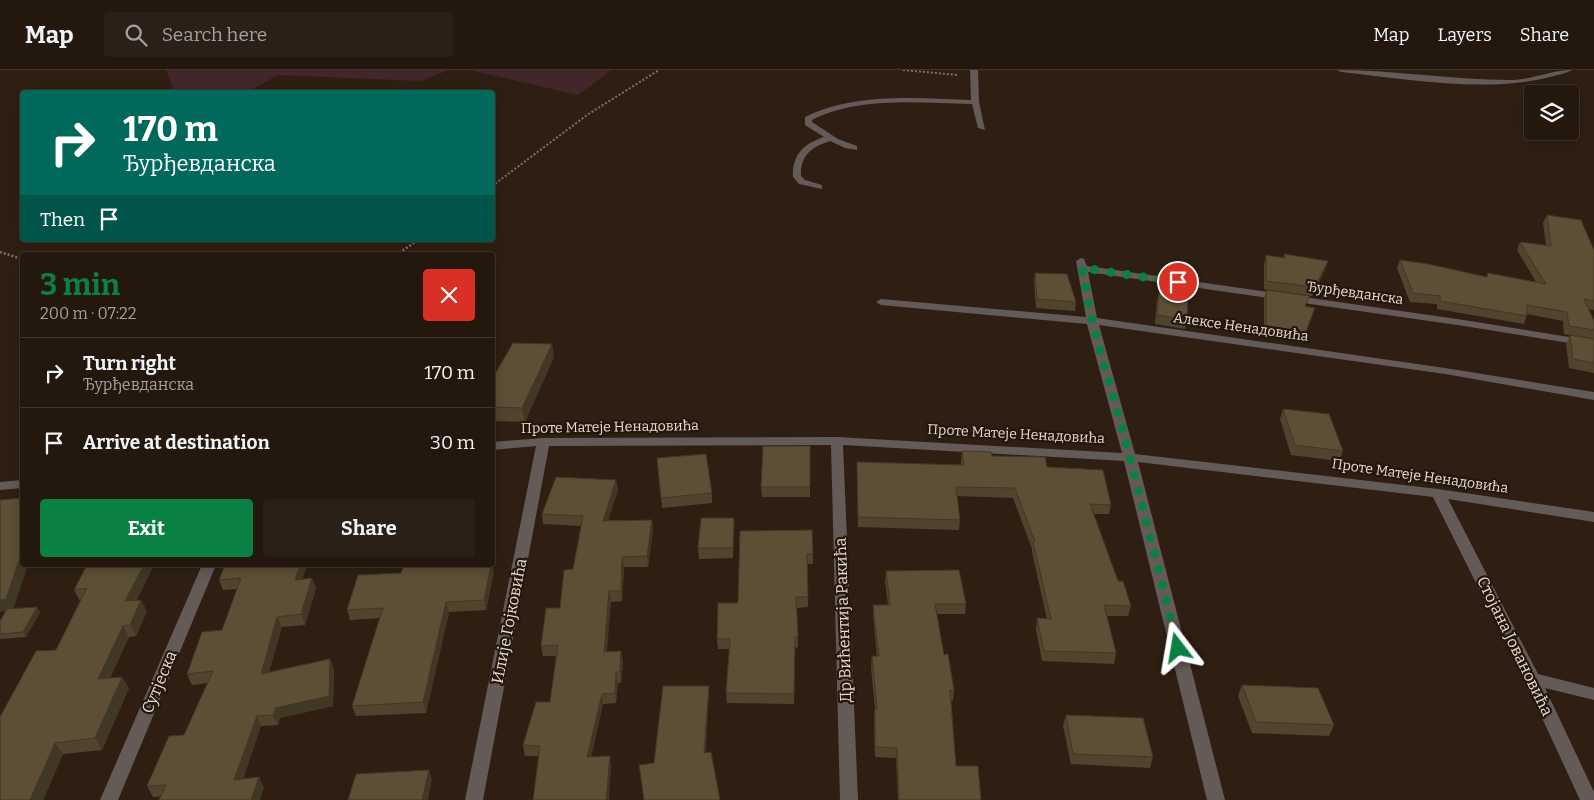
<!DOCTYPE html>
<html lang="en">
<head>
<meta charset="utf-8">
<style>
  body { margin:0; font-family:Bitter,serif; background:#2b2017; color:#f1f3f6; height:100vh; display:flex; flex-direction:column; font-size:19px; white-space:nowrap }
  * { box-sizing:border-box; margin:0 }
  p { font-size:16px; color:#a39f9e }
  .icon { flex:none; width:28px; height:28px; fill:none; stroke:currentColor; stroke-width:2; stroke-linecap:round; stroke-linejoin:round }
  .map { position:relative; flex:1; overflow:hidden }
  .drawer { position:absolute; left:20px; top:182px; width:475px; height:315px; display:flex; flex-direction:column; background:#23170e; border-radius:5px; box-shadow:0 2px 12px #0003,0 0 0 1px #40362e }
  .drawer>* { flex:none }
  .hud { position:absolute; left:20px; top:20px; width:475px; height:152px; border-radius:5px; box-shadow:0 2px 12px #0003,0 0 0 1px #40362e; background:#00695c; color:#fff; overflow:hidden }
  .controls { position:absolute; left:1524px; top:15px; display:grid; gap:10px }
  .controls a { display:grid; place-items:center; width:55px; height:55px; border-radius:5px; background:#23170e; box-shadow:0 2px 12px #0003,0 0 0 1px #40362e; font-size:25px }
  .pin { position:absolute; display:grid; place-items:center; width:42px; height:42px; color:#fff; margin:-21px; border:2px solid #fff; border-radius:50%; box-shadow:0 1px 5px #0007 }
  .me { position:absolute; width:55px; margin:-28px; rotate:346deg; stroke-linejoin:round; filter:drop-shadow(0 0 4px #0008) }
  .turn { display:flex; align-items:center; gap:18px; height:105px; padding:0 20px; font-size:22px }
  .turn .icon { width:65px; height:65px; stroke-width:2.5 }
  .turn b { display:block; font-size:35px; line-height:42px }
  .then { display:flex; align-items:center; height:48px; padding:0 20px; background:#0003; gap:10px; font-size:19px }
  .round { display:grid; place-items:center; flex:none; width:52px; height:52px; border-radius:5px; background:#2b2017 }
  .overview { display:flex; align-items:center; justify-content:space-between; height:85px; padding:0 20px }
  h1 { font-size:30px; font-weight:700; line-height:38px; color:#0b8043 }
  .primary-button { display:flex; gap:10px; margin-top:auto; padding:10px 20px }
  .primary-button a { flex:1; height:58px; border-radius:5px; background:#0b8043; color:#fff; font-size:20px; font-weight:700; line-height:58px; text-align:center }
  .primary-button a+a { background:#2b2017; color:#f1f3f6 }
  ul { padding:0; list-style:none }
  li { display:flex; align-items:center; gap:15px; height:70px; padding:0 20px; border-top:1px solid #40362e }
  li div { flex:1 }
  li b { display:block; font-size:19px }
  li em { font-style:normal }
  header { display:flex; align-items:center; gap:30px; box-sizing:border-box; height:70px; padding:0 25px; background:#23170e; border-bottom:1px solid #40362e }
  header strong { font-size:24px }
  nav { display:flex; gap:28px; margin-inline-start:auto; font-size:18px }
  .search { width:350px; height:45px; background:#2b2017; display:flex; align-items:center; gap:12px; box-sizing:border-box; padding:0 18px; border-radius:5px; color:#a39f9e; font-size:19px }
  .map>svg:first-child { display:block }
  .green { fill:#43262a }
  .lines { fill:none; stroke-linecap:round; stroke-linejoin:round }
  .path-far1 { stroke:#7e7166; stroke-width:2; stroke-dasharray:2 2; stroke-linecap:butt }
  .path { stroke:#7e7166; stroke-width:2.5; stroke-dasharray:2 2; stroke-linecap:butt }
  .minor { fill:#645a57; fill-rule:evenodd }
  .wall { fill:#50442e }
  .shaded-wall { fill:#413725 }
  .building { fill:#5d4f35; stroke:#413725 }
  .route { stroke:#0b8043; stroke-width:9; stroke-dasharray:0 16.2 }
  .labels { text-anchor:middle; dominant-baseline:central; stroke-width:4.5; stroke-linejoin:round; paint-order:stroke }
  .street-label { font-size:14px; fill:#e6dbd3; stroke:#24160a }
  .near-street-label { font-size:16px; fill:#e6dbd3; stroke:#24160a }
</style>
</head>
<body>
<header>
<strong>Map</strong>
<div class="search"><svg class="icon" aria-label="search" viewBox="0 0 24 24"><circle cx="10" cy="10" r="6"/><path d="M15 15l6 6"/></svg>Search here</div>
<nav><a>Map</a><a>Layers</a><a>Share</a></nav>
</header>
<div class="map">
<svg width="1594" height="730" viewBox="0 0 1594 730">
  <rect width="100%" height="100%" fill="#2f1f13"/>
  <g class="green">
    <polygon points="166,0 449,0 420,11 278,5 247,22 174,22"/>
    <polygon points="470,0 611,0 578,25"/>
  </g>
  <g class="lines">
    <g class="path-far1">
      <polyline points="903,0 958,5"/>
      <polyline points="492,116 587,45 659,0"/>
    </g>
    <g class="path">
      <polyline points="0,182 22,189"/>
      <polyline points="396,185 418,170"/>
    </g>
    <g class="minor">
      <path d="M970 0H978L979 32 985 60 978 58 972 34C920 33 859 26 812 50V52L838 69 857 76V80L845 78 830 71C811 77 800 86 801 106L805 110 822 115V119L799 114 793 107C792 85 803 74 824 67L805 55V47C855 22 917 28 971 30Z"/>
      <path d="M1337 0C1395 0 1453 10 1511 10 1532 10 1551 0 1572 0 1567 3 1560 4 1554 6 1489 24 1407 9 1341 2Z"/>
      <polygon points="1081,188 1084,189 1087,196 1464,250 1594,271 1594,277 1464,256 1088,202 1097,248 1445,298 1594,322 1594,330 1445,304 1099,255 1135,384 1438,419 1594,442 1594,452 1448,429 1538,604 1594,618 1594,630 1545,618 1594,722 1594,730 1580,730 1524,609 1433,427 1138,392 1225,730 1207,730 1124,391 843,375 858,730 840,730 831,375 549,376 483,730 465,730 536,376 492,380 492,372 543,368 837,367 1122,383 1087,254 881,235 876,232 881,229 1086,247 1076,191"/>
      <polygon points="22,410 22,418 0,420 0,412"/>
      <polygon points="202,495 216,495 118,730 100,730"/>
    </g>
  </g>
  <g class="wall">
    <polygon points="1547,145 1594,180 1594,240 1588,239 1594,251 1594,303 1569,298 1566,274 1570,265 1564,264 1563,251 1527,244 1524,254 1437,239 1437,234 1410,232 1397,198 1400,190 1486,207 1488,203 1536,212 1517,180 1520,172 1546,175 1543,153"/>
    <polygon points="1284,184 1325,200 1312,226 1264,219 1264,194 1266,185 1283,188"/>
    <polygon points="1035,203 1076,232 1075,241 1036,238 1034,211"/>
    <polygon points="1266,220 1307,237 1312,247 1302,273 1264,264 1264,229"/>
    <polygon points="1159,222 1187,250 1185,259 1155,254 1157,230"/>
    <polygon points="554,287 525,352 492,351 492,309"/>
    <polygon points="1283,339 1343,381 1339,391 1291,385 1280,349"/>
    <polygon points="810,376 810,427 762,427 761,417"/>
    <polygon points="962,381 992,386 1047,397 1111,435 1109,444 1094,444 1118,511 1131,536 1128,546 1107,546 1116,583 1114,594 1042,591 1036,559 1037,548 1047,549 1032,482 1032,479 1013,428 957,426 960,450 959,460 858,457 857,392 961,395 961,391"/>
    <polygon points="657,388 712,423 712,433 662,438"/>
    <polygon points="616,410 618,420 608,450 652,450 653,460 648,497 624,497 622,531 611,532 606,582 623,592 621,613 618,613 616,633 603,634 591,687 611,696 539,686 525,686 523,675 550,632 556,586 543,586 541,576 560,538 573,499 581,456 543,454 542,444"/>
    <polygon points="734,448 734,458 733,488 699,489 698,478"/>
    <polygon points="740,461 813,484 813,494 807,494 808,537 797,538 798,577 795,578 794,634 727,633 726,623 730,579 718,579 717,569 738,533"/>
    <polygon points="492,493 494,502 486,540 449,542 426,643 356,646 352,636 380,548 350,550 347,540 492,495"/>
    <polygon points="87,495 137,530 147,541 136,566 129,567 110,608 129,618 102,680 63,684 43,730 0,730 56,580 80,531 74,520"/>
    <polygon points="225,495 307,495 302,509 316,518 305,555 282,557 269,602 330,589 334,599 333,636 280,648 278,655 261,656 243,709 259,707 264,718 153,727 147,716 184,665 208,613 192,615 187,604 222,560 237,519 223,520 219,510"/>
    <polygon points="886,501 966,534 965,544 937,544 944,585 954,620 953,631 951,631 956,696 981,730 898,730 896,688 875,687 874,649 875,639 871,597 872,586 877,586 873,545 873,535 888,535 885,511"/>
    <polygon points="13,539 40,542 26,567 0,569 0,551 6,541 0,542"/>
    <polygon points="1242,615 1334,655 1329,666 1252,663 1238,626"/>
    <polygon points="1066,645 1153,687 1150,698 1071,694 1063,656"/>
  </g>
  <g class="shaded-wall">
    <polygon points="1328,191 1325,200 1312,226 1315,217"/>
    <polygon points="1315,238 1312,247 1302,273 1305,263"/>
    <polygon points="552,274 554,287 525,352 522,338"/>
    <polygon points="616,410 618,420 605,461 603,451"/>
    <polygon points="652,450 653,460 648,497 647,486"/>
    <polygon points="22,481 22,495 28,495 13,540 0,542 0,530"/>
    <polygon points="622,487 624,497 622,531 621,521"/>
    <polygon points="492,493 494,502 486,540 484,530 491,495 492,495"/>
    <polygon points="144,495 154,495 131,542 125,531"/>
    <polygon points="300,495 307,495 299,520 295,510"/>
    <polygon points="312,508 316,518 305,555 301,544"/>
    <polygon points="609,521 611,532 606,593 604,582"/>
    <polygon points="141,530 147,541 136,566 130,555"/>
    <polygon points="446,532 449,542 426,643 423,632"/>
    <polygon points="37,537 40,542 26,567 23,562"/>
    <polygon points="277,547 282,557 265,614 261,604"/>
    <polygon points="123,556 129,567 104,621 98,609"/>
    <polygon points="621,581 623,592 621,613 620,602"/>
    <polygon points="330,589 334,599 333,636 280,648 278,655 273,645 276,638"/>
    <polygon points="616,602 618,613 616,633 615,623"/>
    <polygon points="122,607 129,618 102,680 95,668"/>
    <polygon points="709,616 709,626 705,694 704,683"/>
    <polygon points="602,624 603,634 589,697 587,687"/>
    <polygon points="257,646 261,656 239,720 234,710"/>
    <polygon points="55,673 63,684 43,730 30,730"/>
    <polygon points="610,686 611,696 609,730 606,730"/>
    <polygon points="429,700 432,710 428,730 422,730"/>
    <polygon points="259,707 264,718 260,730 251,730"/>
  </g>
  <g class="building">
    <polygon points="1547,145 1581,150 1594,180 1594,231 1584,229 1594,251 1594,260 1569,256 1567,242 1527,235 1527,246 1440,231 1440,226 1413,223 1400,190 1428,194 1487,207 1488,203 1546,214 1520,172 1551,176"/>
    <polygon points="1284,184 1328,191 1315,217 1266,211 1266,185 1285,188"/>
    <polygon points="1035,203 1067,204 1076,232 1037,229"/>
    <polygon points="1266,220 1310,226 1305,236 1315,238 1305,263 1266,255"/>
    <polygon points="1159,222 1188,226 1187,250 1157,245"/>
    <polygon points="1570,265 1594,269 1594,293 1573,289"/>
    <polygon points="513,273 552,274 522,338 492,337 492,309"/>
    <polygon points="1283,339 1329,344 1343,381 1295,375"/>
    <polygon points="763,376 810,376 810,417 761,417"/>
    <polygon points="962,381 991,382 992,386 1045,387 1047,397 1103,400 1111,435 1090,434 1118,511 1123,511 1131,536 1104,535 1116,583 1044,581 1037,548 1051,549 1033,472 1035,472 1015,418 956,417 960,450 858,447 857,392 964,395"/>
    <polygon points="706,384 712,423 661,428 657,388"/>
    <polygon points="556,407 616,410 603,451 652,450 647,486 622,487 621,521 609,521 604,582 621,581 620,602 616,602 615,623 602,624 587,687 610,686 606,730 533,730 540,676 523,675 536,632 550,632 558,575 541,576 546,538 560,538 564,500 573,499 583,446 542,444"/>
    <polygon points="22,428 22,481 6,529 0,530 0,430"/>
    <polygon points="701,448 734,448 733,478 698,478"/>
    <polygon points="812,460 813,484 807,484 808,527 796,527 798,567 795,567 794,624 726,623 730,569 717,569 718,533 738,533 740,461"/>
    <polygon points="87,495 144,495 125,531 141,530 130,555 123,556 98,609 122,607 95,668 55,673 30,730 0,730 0,647 36,581 56,580 87,518 74,520"/>
    <polygon points="225,495 300,495 295,510 312,508 301,544 277,547 261,604 330,589 329,626 276,638 273,645 257,646 234,710 259,707 251,730 159,730 166,715 147,716 169,666 184,665 213,601 187,604 202,562 222,560 241,508 219,510"/>
    <polygon points="404,495 491,495 484,530 446,532 423,632 352,636 383,538 347,540 358,505 401,503"/>
    <polygon points="959,500 966,534 935,534 944,585 948,584 954,620 950,620 956,696 978,696 981,730 899,730 897,678 875,677 875,639 877,639 872,586 879,586 873,535 890,535 886,501"/>
    <polygon points="37,537 23,562 0,564 0,551 7,539"/>
    <polygon points="1242,615 1318,618 1334,655 1256,652"/>
    <polygon points="663,616 709,616 704,683 711,682 720,730 644,730 639,695 654,693"/>
    <polygon points="1066,645 1143,648 1153,687 1073,684"/>
    <polygon points="429,700 422,730 348,730 356,704"/>
  </g>
  <g class="lines">
    <polyline class="route" points="1178,578 1130,387 1092,251 1082,198 1178,212"/>
  </g>
  <g class="labels">
    <g class="street-label">
      <text transform="translate(1355 223) rotate(8)">Ђурђевданска</text>
      <text transform="translate(1241 257) rotate(8)">Алексе Ненадовића</text>
      <text transform="translate(610 357) rotate(-1)">Проте Матеје Ненадовића</text>
      <text transform="translate(1016 364) rotate(3)">Проте Матеје Ненадовића</text>
      <text transform="translate(1420 406) rotate(8)">Проте Матеје Ненадовића</text>
    </g>
    <g class="near-street-label">
      <text transform="translate(843 550) rotate(-92)">Др Вићентија Ракића</text>
      <text transform="translate(509 551) rotate(-79)">Илије Гојковића</text>
      <text transform="translate(1515 576) rotate(64)">Стојана Јовановића</text>
      <text transform="translate(159 612) rotate(-67)">Сутјеска</text>
    </g>
  </g>
</svg>
<div class="controls">
<a><svg class="icon" aria-label="layers" viewBox="0 0 24 24"><path d="M12 4l9 5-9 5-9-5zM3 14l9 5 9-5"/></svg></a>
</div>
<div class="pin" style="left:1178px;top:212px;background:#d93025"><svg class="icon" aria-label="arrive" viewBox="0 0 24 24"><path d="M6 21V4h12l-3 4 3 4H6"/></svg></div>
<svg class="me" style="left:1178px;top:578px" viewBox="-20 -20 40 40"><path d="M0-17L14 15 0 8-14 15z" fill="#0b8043" stroke="#fff" stroke-width="4"/></svg>
<div class="hud">
<div class="turn"><svg class="icon" aria-label="right" viewBox="0 0 24 24"><path d="M7 20v-9h11M14 6l5 5-5 5"/></svg><div><b>170 m</b>Ђурђевданска</div></div>
<div class="then">Then<svg class="icon" aria-label="arrive" viewBox="0 0 24 24"><path d="M6 21V4h12l-3 4 3 4H6"/></svg></div>
</div>
<section class="drawer">
<div class="overview"><div><h1>3 min</h1><p>200 m · 07:22</p></div><a class="round" style="background:#d93025;color:#fff"><svg class="icon" aria-label="close" viewBox="0 0 24 24"><path d="M6 6l12 12M18 6L6 18"/></svg></a></div>
<ul>
<li><svg class="icon" aria-label="right" viewBox="0 0 24 24"><path d="M7 20v-9h11M14 6l5 5-5 5"/></svg><div><b>Turn right</b><p>Ђурђевданска</p></div><em>170 m</em></li>
<li><svg class="icon" aria-label="arrive" viewBox="0 0 24 24"><path d="M6 21V4h12l-3 4 3 4H6"/></svg><div><b>Arrive at destination</b></div><em>30 m</em></li>
</ul>
<div class="primary-button"><a>Exit</a><a>Share</a></div>
</section>
</div>
</body>
</html>
